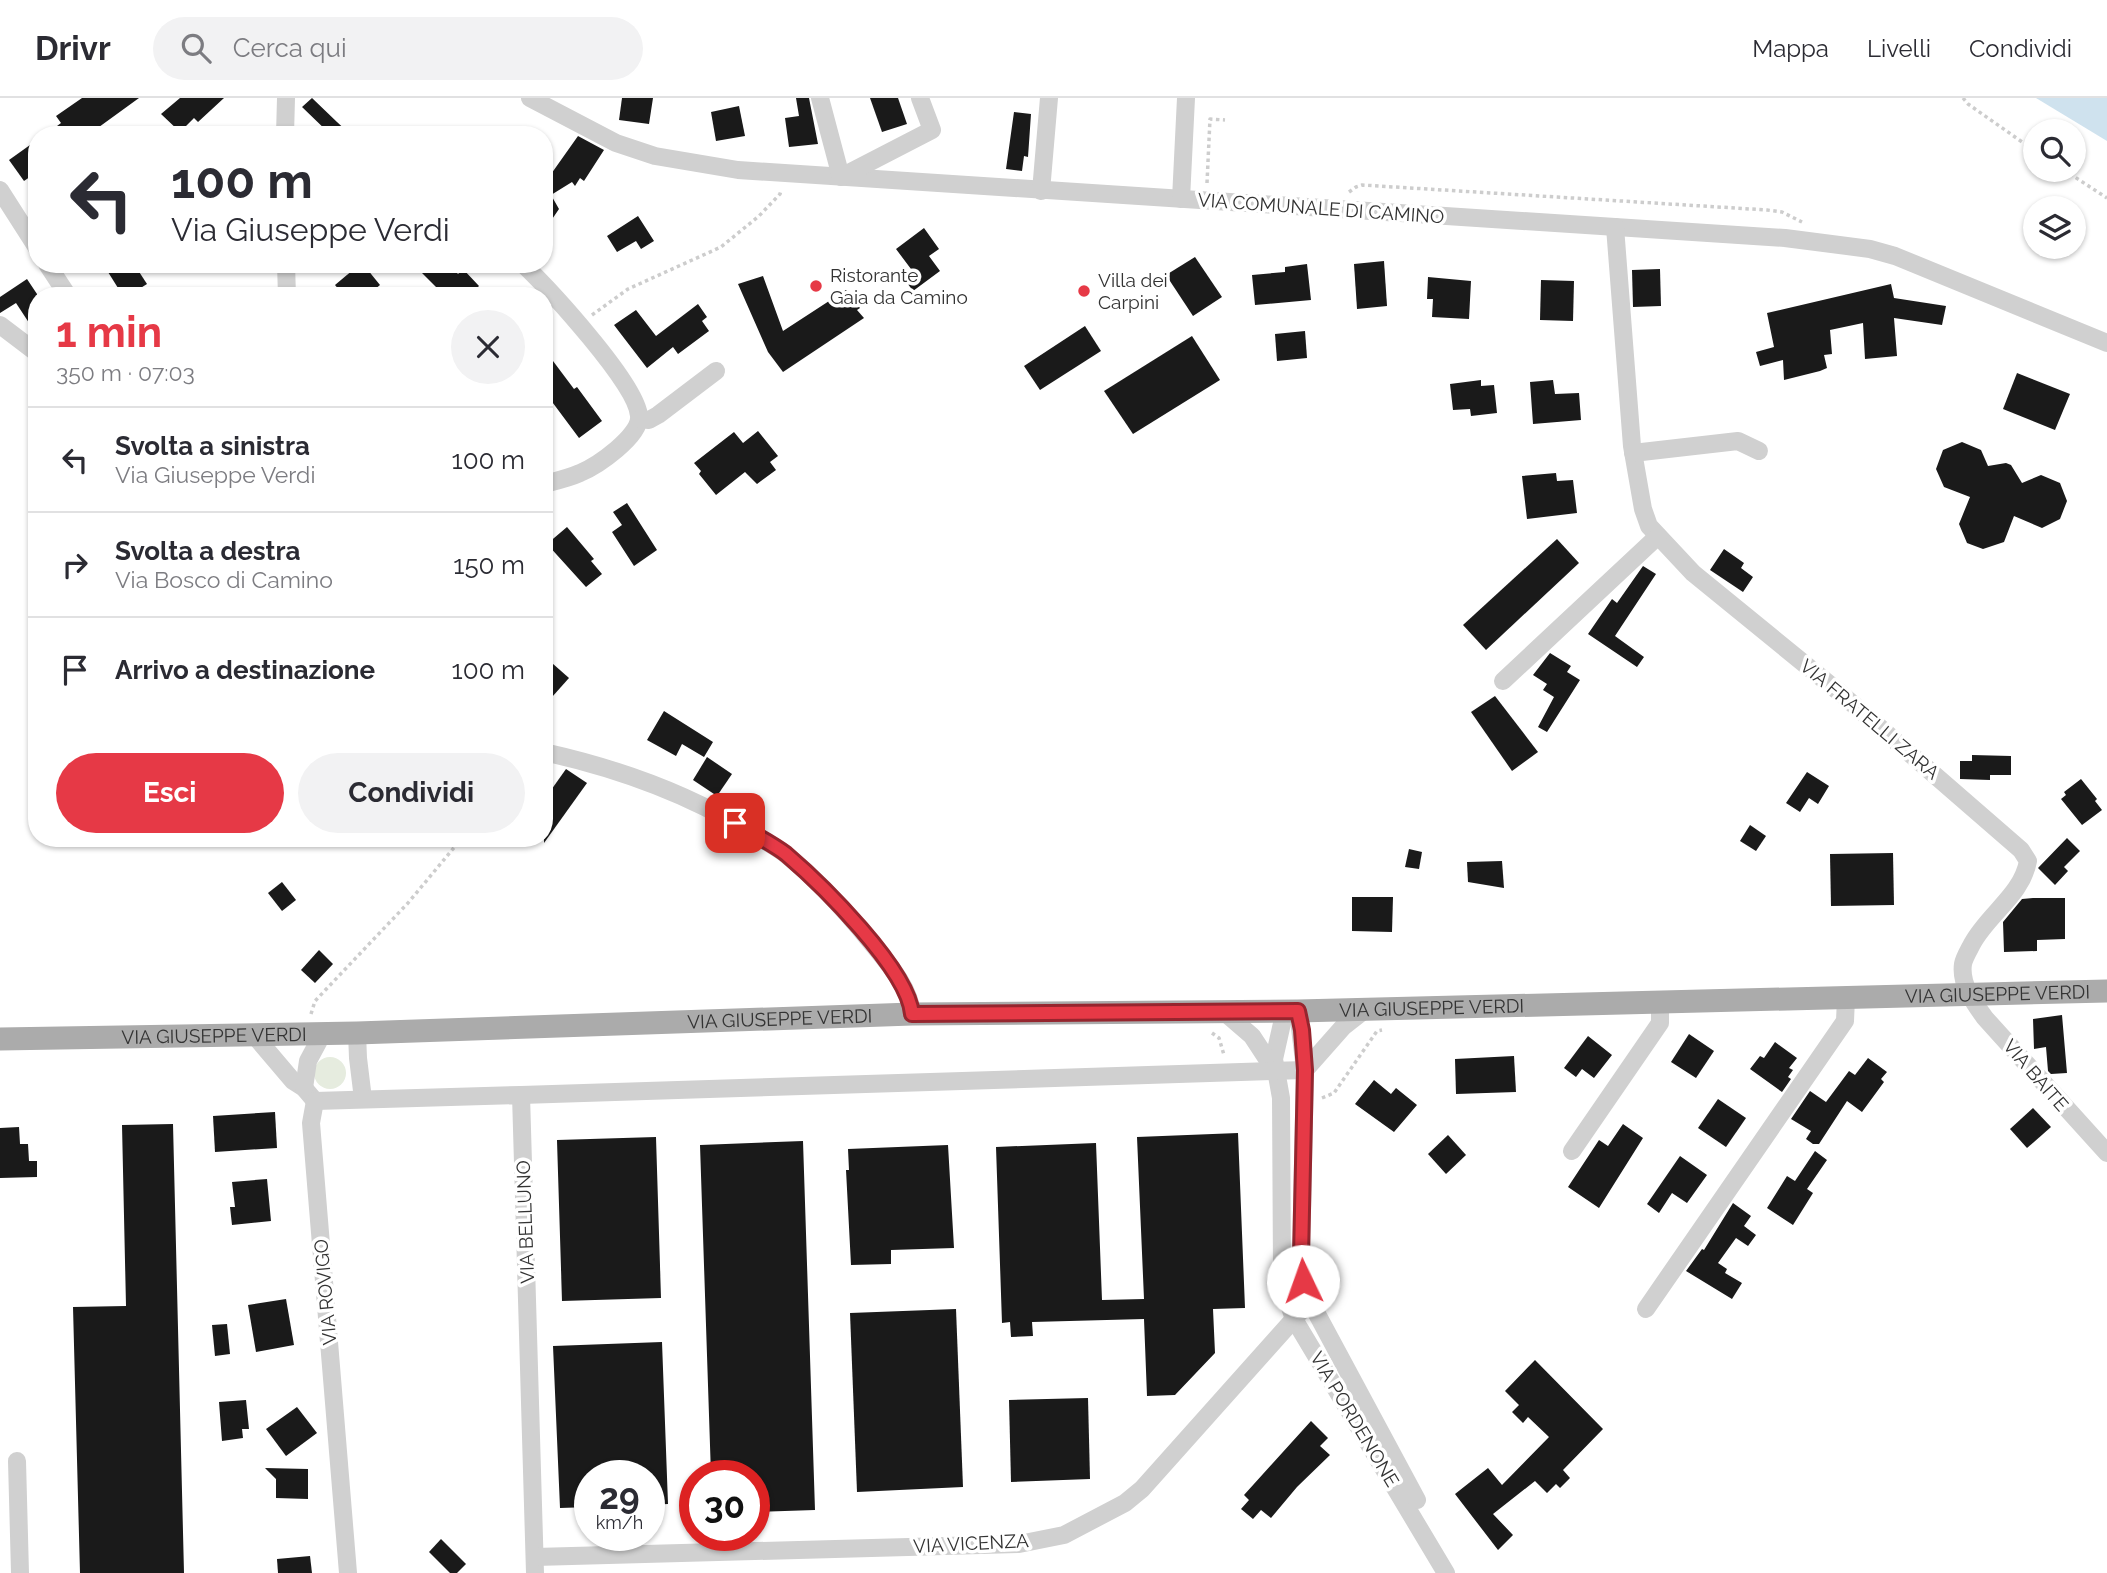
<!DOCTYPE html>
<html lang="it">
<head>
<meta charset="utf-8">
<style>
  body { margin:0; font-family:Raleway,sans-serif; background:#f2f2f3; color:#2b2b33; height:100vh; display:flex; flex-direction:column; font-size:26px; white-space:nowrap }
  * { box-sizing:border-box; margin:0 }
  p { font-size:23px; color:#7c7c81 }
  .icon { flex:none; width:38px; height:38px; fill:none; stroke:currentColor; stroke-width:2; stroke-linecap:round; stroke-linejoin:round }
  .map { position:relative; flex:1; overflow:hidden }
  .panel { position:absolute; left:28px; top:189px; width:525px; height:560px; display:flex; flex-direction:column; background:#fff; border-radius:28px; box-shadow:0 2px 5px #0004 }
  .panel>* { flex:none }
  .hud { position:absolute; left:28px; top:28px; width:525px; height:147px; border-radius:28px; box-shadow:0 2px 5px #0004; background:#fff; color:#2b2b33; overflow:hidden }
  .tools { position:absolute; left:2023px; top:21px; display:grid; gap:14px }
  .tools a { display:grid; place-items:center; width:63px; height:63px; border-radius:50%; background:#fff; box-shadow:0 2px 5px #0004; font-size:35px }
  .speed { position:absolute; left:574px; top:1362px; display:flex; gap:14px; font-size:35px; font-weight:700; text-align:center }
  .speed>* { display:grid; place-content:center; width:91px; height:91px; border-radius:50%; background:#fff; box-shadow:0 2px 5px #0004; line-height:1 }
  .speed small { font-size:18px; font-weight:400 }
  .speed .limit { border:10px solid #d22; background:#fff; color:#111 }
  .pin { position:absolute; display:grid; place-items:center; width:60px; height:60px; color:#fff; margin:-30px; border-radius:14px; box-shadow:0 4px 10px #0006 }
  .me { position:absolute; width:77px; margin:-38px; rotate:357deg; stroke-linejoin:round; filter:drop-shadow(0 0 5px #0008) }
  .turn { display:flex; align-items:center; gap:24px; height:147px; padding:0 28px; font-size:32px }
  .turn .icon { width:91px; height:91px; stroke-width:2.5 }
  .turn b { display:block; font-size:49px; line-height:60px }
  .round { display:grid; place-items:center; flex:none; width:74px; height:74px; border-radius:37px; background:#f2f2f3 }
  .overview { display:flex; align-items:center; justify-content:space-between; height:119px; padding:0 28px }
  h1 { font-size:42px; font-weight:700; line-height:52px; color:#e63946 }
  .primary-button { display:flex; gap:14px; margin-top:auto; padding:14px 28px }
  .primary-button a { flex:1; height:80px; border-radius:42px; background:#e63946; color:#fff; font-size:28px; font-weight:700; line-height:80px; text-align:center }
  .primary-button a+a { background:#f2f2f3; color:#2b2b33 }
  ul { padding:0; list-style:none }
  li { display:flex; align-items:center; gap:21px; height:105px; padding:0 28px; border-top:2px solid #e1e1e2 }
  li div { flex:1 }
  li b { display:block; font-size:26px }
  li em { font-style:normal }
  header { display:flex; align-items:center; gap:42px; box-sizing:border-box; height:98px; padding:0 35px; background:#fff; border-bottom:2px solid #e1e1e2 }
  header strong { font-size:33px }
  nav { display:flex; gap:38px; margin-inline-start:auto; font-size:24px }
  .search { width:490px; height:63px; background:#f2f2f3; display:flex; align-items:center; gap:18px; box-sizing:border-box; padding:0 24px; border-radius:38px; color:#7c7c81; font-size:26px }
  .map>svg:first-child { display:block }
  .green { fill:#e6ecdf }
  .water { fill:#cfe2ee }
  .building { fill:#1a1a1a }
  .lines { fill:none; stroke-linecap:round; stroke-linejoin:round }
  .path { stroke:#cdcdcd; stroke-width:3.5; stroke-dasharray:3.5 3.5; stroke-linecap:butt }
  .minor { stroke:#d0d0d0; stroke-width:18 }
  .major { stroke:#ababab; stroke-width:23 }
  .route-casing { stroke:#96252e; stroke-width:18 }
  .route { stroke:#e63946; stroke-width:12 }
  .poi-dot { fill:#e63946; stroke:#fff; stroke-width:2.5 }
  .labels { text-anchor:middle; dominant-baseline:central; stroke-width:7; stroke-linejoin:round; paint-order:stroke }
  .street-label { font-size:19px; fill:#333; stroke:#fff }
  .poi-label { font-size:19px; fill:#333; stroke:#fff; text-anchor:start }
</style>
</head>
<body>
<header>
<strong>Drivr</strong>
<div class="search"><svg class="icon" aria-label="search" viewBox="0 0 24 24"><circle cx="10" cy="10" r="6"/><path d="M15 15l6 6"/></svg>Cerca qui</div>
<nav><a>Mappa</a><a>Livelli</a><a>Condividi</a></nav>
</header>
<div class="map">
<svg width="2107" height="1475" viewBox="0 0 2107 1475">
  <rect width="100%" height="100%" fill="#fff"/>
  <circle class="green" cx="330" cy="975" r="16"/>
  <polygon class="water" points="2036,0 2107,0 2107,43"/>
  <g class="building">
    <polygon points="82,0 139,0 88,37 45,37 61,25 56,18"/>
    <polygon points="180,0 224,0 198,24 194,20 180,34 161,16"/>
    <polygon points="312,0 337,24 351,37 331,37 302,9"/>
    <polygon points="622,0 653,0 649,26 619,22"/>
    <polygon points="796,0 809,0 818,46 789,49 785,20 799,18"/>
    <polygon points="870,0 898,0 907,26 882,34"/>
    <polygon points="739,8 745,38 716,43 711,14"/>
    <polygon points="1014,14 1031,16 1028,59 1024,58 1022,73 1006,71"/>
    <polygon points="578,38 604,52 584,83 580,80 575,88 572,84 551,97 559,111 544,133 544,86"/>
    <polygon points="37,42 37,74 24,83 9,62"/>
    <polygon points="638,118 654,143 641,151 636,143 617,154 607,138"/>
    <polygon points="924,130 939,151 929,158 940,173 913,193 902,178 911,171 896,151"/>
    <polygon points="1195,159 1222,199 1193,218 1166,177"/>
    <polygon points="1384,163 1387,208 1357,211 1354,166"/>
    <polygon points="103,166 134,166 147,186 128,198 123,198"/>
    <polygon points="360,166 363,166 380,187 367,198 344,198 335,187"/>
    <polygon points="413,166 449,166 458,176 463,171 479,188 469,198 445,198"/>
    <polygon points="1307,166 1311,202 1255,207 1252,177 1285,174 1285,169"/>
    <polygon points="1660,171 1661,208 1633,209 1632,172"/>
    <polygon points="763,178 783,233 846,192 860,210 857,212 864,220 783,274 768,254 738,186"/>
    <polygon points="1428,179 1471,183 1469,221 1432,219 1433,201 1427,201"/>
    <polygon points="27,181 37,196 37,237 16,205 0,215 0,199"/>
    <polygon points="1541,182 1574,183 1573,223 1540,222"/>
    <polygon points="1891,186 1894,200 1946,208 1942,227 1894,220 1897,258 1865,261 1863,225 1830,232 1832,256 1824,257 1827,270 1820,273 1784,282 1783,262 1760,268 1756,254 1774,249 1767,215"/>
    <polygon points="698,206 707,219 702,223 709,233 678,256 673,249 647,270 614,227 636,212 656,238"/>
    <polygon points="1085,228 1101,253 1040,292 1024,268"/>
    <polygon points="1305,233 1307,260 1277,263 1275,236"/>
    <polygon points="1192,238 1220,282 1133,336 1104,293"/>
    <polygon points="544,251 574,291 577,289 602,323 579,340 544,293"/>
    <polygon points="2017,275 2070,296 2055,332 2003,311"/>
    <polygon points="1481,282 1481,288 1494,287 1497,315 1471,318 1470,311 1453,312 1450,286"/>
    <polygon points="1553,282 1555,296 1579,295 1581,322 1533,326 1530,284"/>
    <polygon points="758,333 778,358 770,364 776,372 757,386 745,374 716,397 699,376 701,373 694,365 734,334 743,345"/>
    <polygon points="1962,344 1981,352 1988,368 2006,365 2011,367 2022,385 2041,377 2060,385 2067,403 2060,421 2042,430 2014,418 2004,444 1983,451 1967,445 1959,426 1970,399 1944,389 1936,371 1943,352"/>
    <polygon points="1556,375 1557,383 1573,382 1577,415 1527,421 1522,378"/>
    <polygon points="627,405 657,452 634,468 612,434 622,427 613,414"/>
    <polygon points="567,429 594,461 591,463 602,476 586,489 547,446"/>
    <polygon points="1557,441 1579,465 1486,552 1463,527"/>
    <polygon points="1724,451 1744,465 1741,470 1753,479 1743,494 1710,472"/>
    <polygon points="1643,468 1656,476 1615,538 1644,559 1637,569 1588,536 1612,501 1617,505"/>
    <polygon points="1550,555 1571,568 1567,574 1580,582 1547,634 1538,629 1554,599 1543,592 1547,586 1533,577"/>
    <polygon points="544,558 569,580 544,608"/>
    <polygon points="1495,598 1538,654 1512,673 1471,614"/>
    <polygon points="664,613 713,644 704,659 682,646 676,658 647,642"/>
    <polygon points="1972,657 2011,658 2011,677 1990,677 1990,682 1960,681 1960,663 1972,663"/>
    <polygon points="707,659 732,676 717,698 693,682"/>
    <polygon points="566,671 587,685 544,745 544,702"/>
    <polygon points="1807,674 1829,688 1818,706 1809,700 1800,714 1786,705"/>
    <polygon points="2081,681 2097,701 2095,703 2102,712 2082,727 2061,701 2066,697 2064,694"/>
    <polygon points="1750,727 1766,738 1756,753 1740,743"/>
    <polygon points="2067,740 2080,753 2064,769 2068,773 2055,787 2038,770"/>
    <polygon points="1409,751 1422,754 1419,771 1405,769"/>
    <polygon points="1893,755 1894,807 1831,808 1830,756"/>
    <polygon points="1502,763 1504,790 1468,784 1467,764"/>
    <polygon points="282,784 296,802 282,813 268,795"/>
    <polygon points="1352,799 1393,799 1392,834 1352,833"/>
    <polygon points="2033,800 2065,800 2065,841 2037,842 2037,853 2004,854 2003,824 2022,801"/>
    <polygon points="319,852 333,866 315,885 301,872"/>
    <polygon points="2062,917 2067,975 2051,976 2048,973 2046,949 2034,951 2033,921"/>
    <polygon points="1689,936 1714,953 1696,980 1671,964"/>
    <polygon points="1588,938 1612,957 1594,980 1582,971 1576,979 1564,970"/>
    <polygon points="1775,944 1797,960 1789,970 1793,972 1788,979 1791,981 1782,994 1750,971 1760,958 1764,960"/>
    <polygon points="1514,958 1516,994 1456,996 1455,961"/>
    <polygon points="1868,960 1887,974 1881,981 1884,984 1862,1014 1847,1003 1819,1046 1813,1046 1806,1041 1811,1033 1791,1021 1810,993 1826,1004 1849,973 1855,977"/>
    <polygon points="1374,982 1391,996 1396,990 1417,1007 1394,1034 1355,1006"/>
    <polygon points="1718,1001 1746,1020 1726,1049 1698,1030"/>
    <polygon points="2033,1010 2051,1029 2027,1050 2010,1031"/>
    <polygon points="275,1014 277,1050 215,1054 213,1018"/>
    <polygon points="173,1026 184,1475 80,1475 73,1209 126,1208 122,1027"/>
    <polygon points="1623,1026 1643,1040 1599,1110 1568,1089 1599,1042 1608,1048"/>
    <polygon points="19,1029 20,1046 28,1046 29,1063 37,1063 37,1079 0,1080 0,1030"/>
    <polygon points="1238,1035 1245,1210 1213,1211 1215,1255 1175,1297 1147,1298 1144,1221 1032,1224 1033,1238 1011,1239 1010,1224 1002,1225 996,1049 1096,1045 1102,1202 1144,1201 1137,1039"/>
    <polygon points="1448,1037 1466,1057 1446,1076 1428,1056"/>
    <polygon points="656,1039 661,1200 562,1203 557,1042"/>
    <polygon points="803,1043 815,1412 754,1414 754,1377 711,1377 700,1047"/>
    <polygon points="948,1047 954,1150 891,1152 891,1166 851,1167 846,1072 849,1072 848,1051"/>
    <polygon points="1815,1053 1827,1062 1807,1091 1813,1095 1793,1127 1767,1110 1787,1078 1795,1083"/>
    <polygon points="1680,1058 1707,1077 1687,1105 1672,1095 1659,1115 1647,1106"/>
    <polygon points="267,1081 271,1123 232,1127 230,1109 235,1109 232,1084"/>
    <polygon points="1733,1105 1751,1118 1744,1128 1756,1137 1748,1148 1736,1140 1718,1165 1727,1171 1725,1175 1742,1185 1732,1201 1686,1173 1702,1151 1704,1152"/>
    <polygon points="286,1201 294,1247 256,1254 248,1207"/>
    <polygon points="956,1211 963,1389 857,1394 850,1215"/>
    <polygon points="227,1226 230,1256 215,1258 212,1227"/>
    <polygon points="662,1244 668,1406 649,1407 649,1377 590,1377 590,1409 560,1410 553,1248"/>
    <polygon points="1535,1262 1603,1331 1563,1372 1570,1380 1560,1390 1556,1386 1547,1395 1535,1383 1493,1416 1513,1437 1498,1452 1455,1396 1488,1370 1502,1387 1549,1339 1528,1319 1523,1325 1512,1314 1519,1307 1505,1293"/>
    <polygon points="1088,1300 1090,1381 1011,1384 1009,1302"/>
    <polygon points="246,1302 249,1331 242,1331 243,1340 222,1343 219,1304"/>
    <polygon points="297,1309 317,1335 286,1358 266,1331"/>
    <polygon points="1311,1323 1328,1340 1320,1348 1330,1357 1297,1389 1271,1420 1261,1412 1253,1421 1241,1411 1249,1402 1244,1397"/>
    <polygon points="265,1370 308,1371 308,1401 276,1400 276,1381"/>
    <polygon points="441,1441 466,1466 457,1475 450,1475 429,1454"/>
    <polygon points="310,1458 312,1475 278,1475 277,1461"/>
  </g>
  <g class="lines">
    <g class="path">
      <polyline points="1963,0 1968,6 2035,53"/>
      <polyline points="2064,72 2107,100"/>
      <polyline points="1207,85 1210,21 1225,22"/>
      <polyline points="1349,94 1356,89 1362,87 1767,112 1782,114 1802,124"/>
      <polyline points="592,217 628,191 721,149 759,118 780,96 781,92"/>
      <polyline points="311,916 315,903 408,805 462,740"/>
      <polyline points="1212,935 1219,940 1224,957"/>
      <polyline points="1322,1000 1334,995 1377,933 1382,932"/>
    </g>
    <g class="minor">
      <polyline points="530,0 616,45 655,58 738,72 1785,140 1870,151 1895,158 2107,245"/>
      <polyline points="820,0 841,79 932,32 920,0"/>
      <polyline points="285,37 286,0"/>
      <polyline points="0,92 37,150"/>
      <polyline points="1041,93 1049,0"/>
      <polyline points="1181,101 1186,0"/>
      <path d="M1615 129 1632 348 1643 411 1649 428 1693 475 1839 594 2021 752 2028 763C2022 797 1988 816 1972 846 1969 852 1964 860 1963 866 1960 886 1974 905 1985 920L2107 1055"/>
      <polyline points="47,166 68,198"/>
      <polyline points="286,166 287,198"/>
      <path d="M523 166C549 191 637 286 639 318 641 338 597 368 580 375 569 380 556 383 544 386"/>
      <polyline points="0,227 37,255"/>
      <polyline points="640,321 649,322 658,317 716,273"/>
      <polyline points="1633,355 1738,343 1759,353"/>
      <polyline points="1503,583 1658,438"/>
      <path d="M544 654C616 670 685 694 748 733 760 740 773 747 784 755 817 781 844 811 870 843 887 864 910 889 912 916"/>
      <polyline points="1285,912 1274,961 1281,1000 1282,1173 1284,1192 1294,1221 1446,1475"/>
      <polyline points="1223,913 1252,938 1275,973"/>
      <polyline points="1298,913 1305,972 1301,1159 1303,1183 1310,1203 1417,1402"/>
      <polyline points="357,935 358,960 363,1001"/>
      <polyline points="254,937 293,983 304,990 315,1003"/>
      <polyline points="1305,972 1343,929 1366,911"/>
      <polyline points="304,990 308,963 323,935"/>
      <polyline points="521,997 1305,972"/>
      <polyline points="315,1003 521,997 535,1475"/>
      <polyline points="315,1003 311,1025 348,1475"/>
      <polyline points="1572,1053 1660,925 1660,904"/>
      <polyline points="1646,1211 1845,923 1846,900"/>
      <polyline points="17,1363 20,1475"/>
      <polyline points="535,1459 1019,1446 1064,1437 1125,1405 1142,1391 1310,1203"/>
    </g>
    <path class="major" id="s1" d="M0 941 357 935 912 916 1298 913 2107 893"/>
  </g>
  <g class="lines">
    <defs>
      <path id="route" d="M735 725C751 735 770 744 786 756 821 786 908 871 912 916L1298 913 1302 932 1305 972 1301 1159 1303 1183"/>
    </defs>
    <use href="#route" class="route-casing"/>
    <use href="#route" class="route"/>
  </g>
  <g class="poi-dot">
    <circle cx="816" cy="188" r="7"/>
    <circle cx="1084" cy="193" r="7"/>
  </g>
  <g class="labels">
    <g class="street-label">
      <text transform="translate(1321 110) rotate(4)">VIA COMUNALE DI CAMINO</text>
      <text transform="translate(1870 621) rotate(40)">VIA FRATELLI ZARA</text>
      <text stroke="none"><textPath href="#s1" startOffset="1998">VIA GIUSEPPE VERDI</textPath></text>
      <text stroke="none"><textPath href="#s1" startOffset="1432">VIA GIUSEPPE VERDI</textPath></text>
      <text stroke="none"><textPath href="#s1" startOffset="780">VIA GIUSEPPE VERDI</textPath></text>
      <text stroke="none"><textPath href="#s1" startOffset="214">VIA GIUSEPPE VERDI</textPath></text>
      <text transform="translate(2036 977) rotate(49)">VIA BAITE</text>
      <text transform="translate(525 1124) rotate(-92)">VIA BELLUNO</text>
      <text transform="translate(325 1194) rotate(-95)">VIA ROVIGO</text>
      <text transform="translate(1355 1321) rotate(59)">VIA PORDENONE</text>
      <text transform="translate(971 1445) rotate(-3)">VIA VICENZA</text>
    </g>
    <g class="poi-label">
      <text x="830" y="177">Ristorante<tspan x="830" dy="22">Gaia da Camino</tspan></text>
      <text x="1098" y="182">Villa dei<tspan x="1098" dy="22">Carpini</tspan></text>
    </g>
  </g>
</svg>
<div class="tools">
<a><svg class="icon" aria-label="search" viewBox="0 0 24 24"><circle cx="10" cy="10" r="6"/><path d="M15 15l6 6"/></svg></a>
<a><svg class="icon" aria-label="layers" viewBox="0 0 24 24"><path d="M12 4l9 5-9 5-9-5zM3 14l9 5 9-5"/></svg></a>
</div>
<div class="speed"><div>29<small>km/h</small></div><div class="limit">30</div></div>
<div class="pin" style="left:735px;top:725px;background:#d93025"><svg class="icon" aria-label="arrive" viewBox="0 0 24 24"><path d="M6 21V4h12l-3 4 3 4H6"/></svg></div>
<svg class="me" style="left:1303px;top:1183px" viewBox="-20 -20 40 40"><circle r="19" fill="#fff"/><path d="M0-13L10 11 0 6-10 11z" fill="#e63946"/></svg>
<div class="hud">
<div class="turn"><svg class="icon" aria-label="left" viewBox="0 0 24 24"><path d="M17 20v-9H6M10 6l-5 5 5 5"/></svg><div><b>100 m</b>Via Giuseppe Verdi</div></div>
</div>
<section class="panel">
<div class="overview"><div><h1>1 min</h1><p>350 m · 07:03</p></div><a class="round"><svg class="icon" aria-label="close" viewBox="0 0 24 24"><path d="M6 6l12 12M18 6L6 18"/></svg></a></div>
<ul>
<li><svg class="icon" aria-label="left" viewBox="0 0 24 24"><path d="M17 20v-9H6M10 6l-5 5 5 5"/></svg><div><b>Svolta a sinistra</b><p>Via Giuseppe Verdi</p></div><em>100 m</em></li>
<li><svg class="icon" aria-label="right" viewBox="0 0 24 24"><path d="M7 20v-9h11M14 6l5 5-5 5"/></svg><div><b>Svolta a destra</b><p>Via Bosco di Camino</p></div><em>150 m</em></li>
<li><svg class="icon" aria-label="arrive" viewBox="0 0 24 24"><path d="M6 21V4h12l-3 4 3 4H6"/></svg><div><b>Arrivo a destinazione</b></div><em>100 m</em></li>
</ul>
<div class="primary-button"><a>Esci</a><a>Condividi</a></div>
</section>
</div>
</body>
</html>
